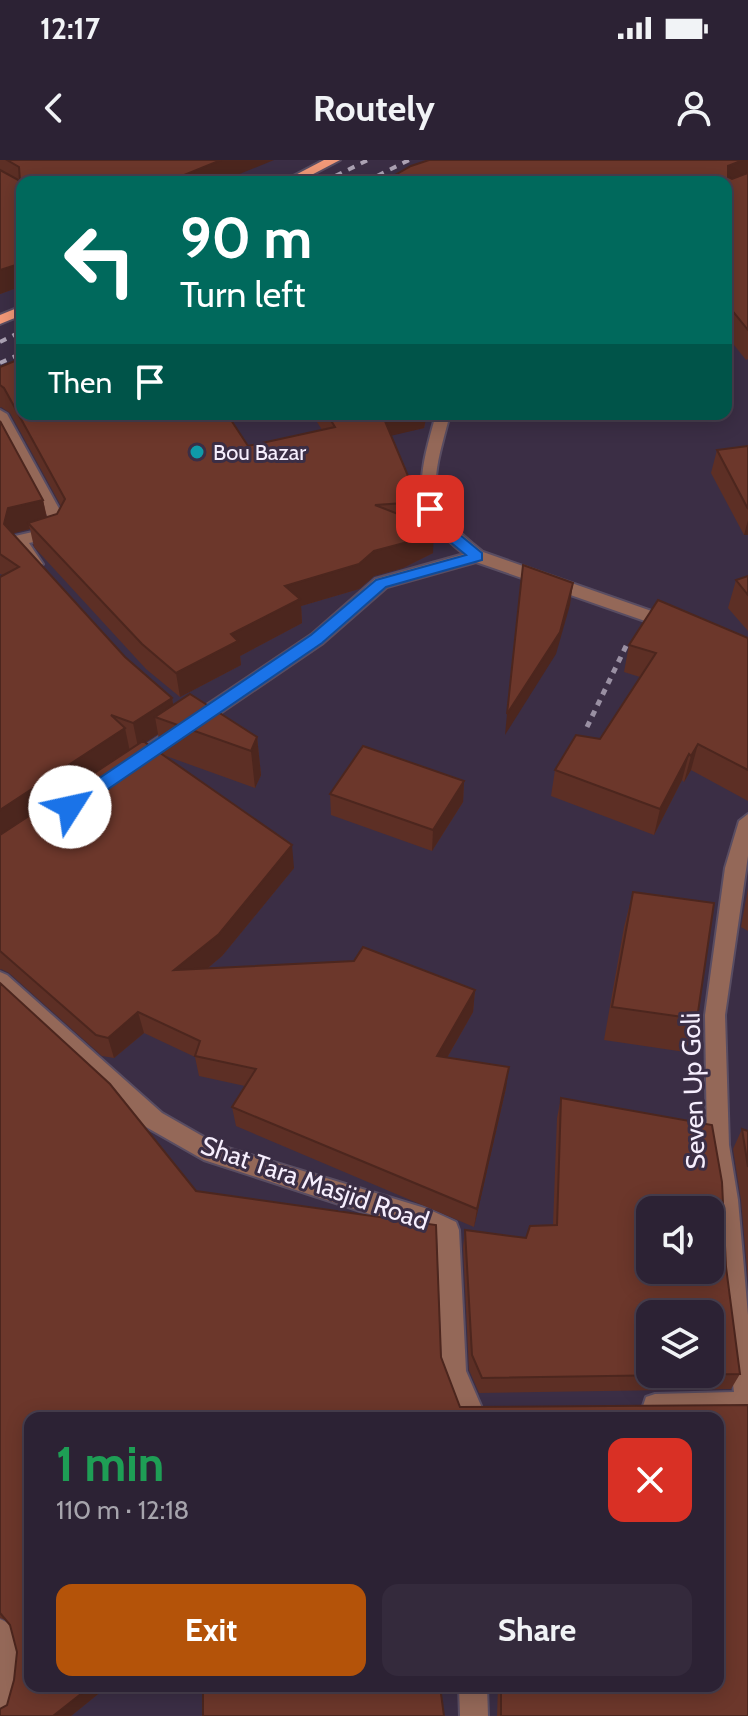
<!DOCTYPE html>
<html lang="en">
<head>
<meta charset="utf-8">
<style>
  body { margin:0; font-family:Cabin,sans-serif; background:#342a3c; color:#f1f3f6; height:100vh; display:flex; flex-direction:column; font-size:30px; white-space:nowrap }
  * { box-sizing:border-box; margin:0 }
  p { font-size:26px; color:#a6a4ac }
  .icon { flex:none; width:44px; height:44px; fill:none; stroke:currentColor; stroke-width:2; stroke-linecap:round; stroke-linejoin:round }
  .map { position:relative; flex:1; overflow:hidden }
  .sheet { position:absolute; left:24px; top:1252px; width:700px; height:280px; display:flex; flex-direction:column; background:#2c2234; border-radius:16px; box-shadow:0 4px 20px #0003,0 0 0 2px #483f4f }
  .sheet>* { flex:none }
  .hud { position:absolute; left:16px; top:16px; width:716px; height:244px; border-radius:16px; box-shadow:0 4px 20px #0003,0 0 0 2px #483f4f; background:#00695c; color:#fff; overflow:hidden }
  .tools { position:absolute; left:636px; top:1036px; display:grid; gap:16px }
  .tools a { display:grid; place-items:center; width:88px; height:88px; border-radius:16px; background:#2c2234; box-shadow:0 4px 20px #0003,0 0 0 2px #483f4f; font-size:40px }
  .pin { position:absolute; display:grid; place-items:center; width:68px; height:68px; color:#fff; margin:-34px; border-radius:16px; box-shadow:0 4px 12px #0006 }
  .me { position:absolute; width:88px; margin:-44px; rotate:55deg; stroke-linejoin:round; filter:drop-shadow(0 0 6px #0008) }
  .turn { display:flex; align-items:center; gap:28px; height:168px; padding:0 32px; font-size:36px }
  .turn .icon { width:104px; height:104px; stroke-width:2.5 }
  .turn b { display:block; font-size:56px; line-height:68px }
  .then { display:flex; align-items:center; height:76px; padding:0 32px; background:#0003; gap:16px; font-size:30px }
  .round { display:grid; place-items:center; flex:none; width:84px; height:84px; border-radius:16px; background:#342a3c }
  .headline { display:flex; align-items:center; justify-content:space-between; height:136px; padding:0 32px }
  h1 { font-size:48px; font-weight:800; line-height:60px; color:#1e9e55 }
  .primary-button { display:flex; gap:16px; margin-top:auto; padding:16px 32px }
  .primary-button a { flex:1; height:92px; border-radius:16px; background:#b45309; color:#fff; font-size:32px; font-weight:800; line-height:92px; text-align:center }
  .primary-button a+a { background:#342a3c; color:#f1f3f6 }
  .status { display:flex; justify-content:space-between; align-items:center; height:56px; padding:0 40px; background:#2c2234; direction:ltr }
  .status svg { height:22px; fill:currentColor }
  header { display:flex; justify-content:space-between; align-items:center; height:104px; padding:0 32px; background:#2c2234; font-size:36px; font-weight:800 }
  .map>svg:first-child { display:block }
  .lines { fill:none; stroke-linecap:round; stroke-linejoin:round }
  .minor-casing { stroke:#594d62; stroke-width:4 }
  .primary-casing { stroke:#594d62; stroke-width:4 }
  .path { stroke:#9a90a3; stroke-width:5; stroke-dasharray:6 6; stroke-linecap:butt }
  .minor { fill:#946858; fill-rule:evenodd }
  .primary { fill:#f29978; fill-rule:evenodd }
  .rail { stroke:#ada3b5; stroke-width:4; stroke-dasharray:7 7; stroke-linecap:butt }
  .wall { fill:#5d2f25; fill-rule:evenodd }
  .shaded-wall { fill:#4c261e }
  .building { fill:#6c372b; stroke:#4c261e; stroke-width:2; fill-rule:evenodd }
  .route { fill:#1a73e8; stroke:#114b97; stroke-width:2 }
  .culture-dot { fill:#0f9aa8; stroke:#3b2e45; stroke-width:3 }
  .labels { text-anchor:middle; dominant-baseline:central; stroke-width:6; stroke-linejoin:round; paint-order:stroke }
  .far-poi-label { font-size:22px; fill:#f6eefd; stroke:#3b2e45; text-anchor:start }
  .street-label { font-size:26px; fill:#f6eefd; stroke:#3b2e45 }
</style>
</head>
<body>
<div class="status"><b>12:17</b><svg viewBox="0 0 49 12"><path d="M0 12V9h3v3zM5 12V6h3v6zM10 12V3h3v9zM15 12V0h3v12zM26 1h20v11H26zM47 4h2v5h-2z"/></svg></div>
<header><svg class="icon" aria-label="back" viewBox="0 0 24 24"><path d="M15 5l-7 7 7 7"/></svg>Routely<svg class="icon" aria-label="person" viewBox="0 0 24 24"><circle cx="12" cy="8" r="4"/><path d="M4 21q1-7 8-7t8 7"/></svg></header>
<div class="map">
<svg width="748" height="1556" viewBox="0 0 748 1556">
  <rect width="100%" height="100%" fill="#3b2e45"/>
  <g class="lines">
    <defs>
      <g id="minor">
        <path d="M0 250 7 254 68 365 62 376 29 383 43 404 35 409C24 406 13 391 13 380L15 376 50 368 52 365 0 268Z"/>
        <path d="M436 254H450C432 323 421 344 483 392L680 461 682 465 680 469H668L476 402 387 427 323 483 138 609H126L123 604 126 599 311 475 375 419 464 394C407 349 419 317 436 254Z"/>
        <polygon points="748,654 748,696 725,855 729,985 738,1040 748,1155 748,1261 739,1257 654,1258 646,1255 643,1246 646,1237 655,1234 734,1232 720,1123 716,1040 707,985 705,855 725,708 739,661"/>
        <polygon points="0,812 7,815 162,953 218,985 428,1049 456,1062 459,1070 466,1211 482,1248 482,1258 458,1258 458,1248 442,1212 437,1076 204,1000 146,967 0,834"/>
        <path d="M0 1459C35 1473 26 1523 15 1551L5 1555 0 1553Z"/>
        <polygon points="459,1526 487,1526 488,1556 460,1556"/>
      </g>
      <g id="primary">
        <polygon points="324,0 340,0 298,22 282,22"/>
        <polygon points="22,146 22,155 0,164 0,155"/>
      </g>
    </defs>
    <use href="#minor" class="minor-casing"/>
    <use href="#primary" class="primary-casing"/>
    <polyline class="path" points="587,567 628,482"/>
    <use href="#minor" class="minor"/>
    <use href="#primary" class="primary"/>
    <g class="rail">
      <polyline points="323,22 368,0"/>
      <polyline points="365,22 409,0"/>
      <polyline points="0,182 22,171"/>
      <polyline points="0,203 22,193"/>
    </g>
  </g>
  <g class="wall">
    <polygon points="0,0 274,0 22,22 22,126 0,134"/>
    <polygon points="748,0 748,199 746,200 726,175 726,22"/>
    <path d="M0 207 248 286 322 270 312 254H427L424 268 391 275 419 342 418 362 433 393 403 408 374 416 359 429 301 446 302 463 240 496 241 505 180 537 146 509 34 387 30 369 14 373V375L125 497 172 538 173 545 257 577 261 615 255 628 166 596 294 708 222 796 208 808 475 830 473 852 447 898 506 928 474 1067 236 966 232 947 245 926 199 916 195 897 144 873 114 898 102 896 9 813 1 809 0 810V417L3 415 0 414V261L43 340 47 357 57 354 61 346 10 253 1 247 0 248ZM158 574 161 593 145 582Z"/>
    <polygon points="748,286 748,375 744,375 711,313 717,290"/>
    <polygon points="748,416 748,471 728,448 736,420"/>
    <polygon points="748,478 748,641 691,610 684,622 682,620 654,675 551,636 555,610 600,579 640,517 624,512 629,485"/>
    <polygon points="464,621 463,642 432,691 331,655 330,634"/>
    <polygon points="748,728 748,771 741,767"/>
    <polygon points="633,732 697,859 685,892 604,880 624,767"/>
    <polygon points="0,823 110,924 196,1031 436,1065 441,1197 460,1247 748,1245 748,1556 497,1556 498,1526 718,1526 718,1258 30,1258 30,1526 108,1526 71,1556 0,1556 0,1549 7,1545 14,1520 17,1492 10,1465 7,1461 0,1458"/>
    <polygon points="561,938 726,1107 740,1214 731,1229 479,1233 469,1210 463,1087 465,1070 526,1078 553,1065 557,958"/>
    <polygon points="742,969 748,971 748,1120 741,1040 733,989"/>
  </g>
  <g class="shaded-wall">
    <polygon points="221,0 274,0 220,22 175,22 174,19"/>
    <polygon points="743,0 748,0 748,15 726,29 728,6"/>
    <polygon points="22,103 22,126 0,134 0,110"/>
    <polygon points="382,254 427,254 424,268 382,278"/>
    <polygon points="43,340 48,365 28,363 30,369 14,373 11,389 4,364 8,348"/>
    <polygon points="748,360 748,375 744,375"/>
    <polygon points="434,368 433,393 403,408 374,416 359,429 301,446 302,463 240,496 241,505 180,537 176,513 285,426"/>
    <polygon points="573,423 570,445 556,494 505,575 507,554"/>
    <polygon points="172,538 176,562 155,557 158,574 138,587 133,563"/>
    <polygon points="125,568 130,592 0,678 0,650"/>
    <polygon points="257,577 261,615 255,628 251,591"/>
    <polygon points="698,584 691,610 684,622 691,596"/>
    <polygon points="689,594 682,620 654,675 660,649"/>
    <polygon points="464,621 463,642 432,691 433,670"/>
    <polygon points="292,685 294,708 222,796 179,832 174,810"/>
    <polygon points="475,830 473,852 436,917 437,896"/>
    <polygon points="138,852 144,873 114,898 108,878"/>
    <polygon points="509,907 506,928 474,1067 477,1049"/>
    <polygon points="91,1526 108,1526 71,1556 53,1556"/>
  </g>
  <g class="building">
    <polygon points="7,0 221,0 174,19 180,22 22,22 22,103 0,110 0,10 20,21 19,7"/>
    <polygon points="429,0 743,0 728,6 728,17 732,19 748,13 748,170 726,143 726,22 383,22 411,6"/>
    <polygon points="22,198 22,254 227,254 248,286 335,267 327,254 382,254 419,342 375,345 434,368 404,383 374,391 359,404 285,426 300,439 231,474 238,481 176,513 142,484 28,363 57,354 65,339 4,228 0,225 0,207"/>
    <polygon points="0,261 43,340 8,348 4,364 125,497 172,538 133,563 111,555 125,568 0,650 0,417 19,407 0,394"/>
    <polygon points="748,286 748,349 717,290"/>
    <polygon points="523,405 573,423 560,472 507,554"/>
    <polygon points="748,416 748,435 736,420"/>
    <polygon points="658,440 748,478 748,610 698,584 691,596 689,594 660,649 555,610 576,575 600,579 656,493 629,485"/>
    <polygon points="190,534 257,577 251,591 155,557"/>
    <polygon points="143,581 292,685 219,774 174,810 354,801 363,787 475,830 437,896 509,907 477,1049 232,947 256,909 195,896 200,881 138,852 108,878 96,875 0,791 0,675"/>
    <polygon points="363,586 464,621 433,670 330,634"/>
    <polygon points="633,732 714,743 697,859 612,847"/>
    <polygon points="0,823 110,924 196,1031 436,1065 441,1197 460,1247 748,1245 748,1556 501,1556 501,1526 718,1526 718,1258 30,1258 30,1526 91,1526 53,1556 0,1556 0,1549 7,1545 14,1520 17,1492 10,1465 0,1453"/>
    <path d="M561 938 712 965 722 1022 726 1107 740 1214 482 1218 472 1195 465 1070 526 1078 530 1066 557 1065ZM650 1050H710V1110H650ZM650 1154H710V1214H650Z"/>
    <polygon points="742,969 748,971 748,1007"/>
    <polygon points="203,1526 440,1526 444,1556 203,1556"/>
  </g>
  <polygon class="route" points="430,344 435,345 448,365 482,393 482,400 386,427 322,483 76,651 64,651 62,647 64,642 311,475 376,420 466,395 438,372 423,349"/>
  <circle class="culture-dot" cx="197" cy="292" r="8"/>
  <g class="labels">
    <g class="far-poi-label">
      <text x="213" y="292">Bou Bazar</text>
    </g>
    <g class="street-label">
      <text transform="translate(693 931) rotate(-92)">Seven Up Goli</text>
      <text transform="translate(315 1023) rotate(19)">Shat Tara Masjid Road</text>
    </g>
  </g>
</svg>
<div class="tools">
<a><svg class="icon" aria-label="sound" viewBox="0 0 24 24"><path d="M4 9h4l5-4v14l-5-4H4zM17 9q2 3 0 6"/></svg></a>
<a><svg class="icon" aria-label="layers" viewBox="0 0 24 24"><path d="M12 4l9 5-9 5-9-5zM3 14l9 5 9-5"/></svg></a>
</div>
<div class="pin" style="left:430px;top:349px;background:#d93025"><svg class="icon" aria-label="arrive" viewBox="0 0 24 24"><path d="M6 21V4h12l-3 4 3 4H6"/></svg></div>
<svg class="me" style="left:70px;top:647px" viewBox="-20 -20 40 40"><circle r="19" fill="#fff"/><path d="M0-13L10 11 0 6-10 11z" fill="#1a73e8"/></svg>
<div class="hud">
<div class="turn"><svg class="icon" aria-label="left" viewBox="0 0 24 24"><path d="M17 20v-9H6M10 6l-5 5 5 5"/></svg><div><b>90 m</b>Turn left</div></div>
<div class="then">Then<svg class="icon" aria-label="arrive" viewBox="0 0 24 24"><path d="M6 21V4h12l-3 4 3 4H6"/></svg></div>
</div>
<section class="sheet">
<div class="headline"><div><h1>1 min</h1><p>110 m · 12:18</p></div><a class="round" style="background:#d93025;color:#fff"><svg class="icon" aria-label="close" viewBox="0 0 24 24"><path d="M6 6l12 12M18 6L6 18"/></svg></a></div>
<div class="primary-button"><a>Exit</a><a>Share</a></div>
</section>
</div>
</body>
</html>
